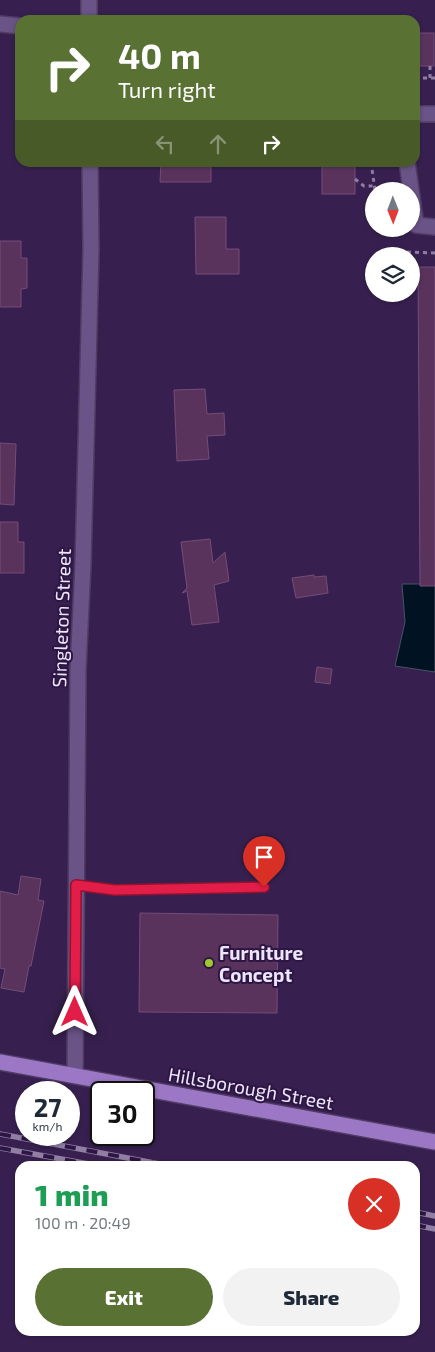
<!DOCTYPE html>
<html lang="en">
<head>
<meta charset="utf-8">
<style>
  body { margin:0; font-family:"Exo 2",sans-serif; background:#f2f2f3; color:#1f2937; height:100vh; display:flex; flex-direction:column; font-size:19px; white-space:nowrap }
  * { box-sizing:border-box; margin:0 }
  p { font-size:16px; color:#747a83 }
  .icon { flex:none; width:28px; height:28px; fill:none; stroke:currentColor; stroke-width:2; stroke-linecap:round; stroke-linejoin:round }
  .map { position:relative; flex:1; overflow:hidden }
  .drawer { position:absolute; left:15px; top:1161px; width:405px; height:175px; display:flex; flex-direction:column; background:#fff; border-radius:15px; box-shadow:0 1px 4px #0004 }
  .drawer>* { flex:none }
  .hud { position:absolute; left:15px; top:15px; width:405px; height:152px; border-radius:15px; box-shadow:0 1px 4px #0004; background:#597132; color:#fff; overflow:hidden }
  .needle { width:32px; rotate:179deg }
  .controls { position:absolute; left:365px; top:182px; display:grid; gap:10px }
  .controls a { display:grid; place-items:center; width:55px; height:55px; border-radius:50%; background:#fff; box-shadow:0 1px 4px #0004; font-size:25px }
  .speed { position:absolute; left:15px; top:1081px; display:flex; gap:10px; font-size:25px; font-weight:700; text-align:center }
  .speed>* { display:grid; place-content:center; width:65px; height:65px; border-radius:50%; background:#fff; box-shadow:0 1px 4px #0004; line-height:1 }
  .speed small { font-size:12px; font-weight:400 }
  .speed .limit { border:2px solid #111; border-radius:8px; background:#fff; color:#111 }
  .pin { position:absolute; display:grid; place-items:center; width:42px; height:42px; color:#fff; margin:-51px -21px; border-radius:50% 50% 50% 0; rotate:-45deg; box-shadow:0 0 5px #0007 }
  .pin .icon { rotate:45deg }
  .me { position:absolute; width:55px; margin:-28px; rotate:0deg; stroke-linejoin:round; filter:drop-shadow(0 0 4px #0008) }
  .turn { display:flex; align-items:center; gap:18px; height:105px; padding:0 20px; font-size:22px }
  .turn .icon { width:65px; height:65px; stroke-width:2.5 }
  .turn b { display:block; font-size:35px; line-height:42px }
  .lanes { display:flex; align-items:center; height:48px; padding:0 20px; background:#0003; justify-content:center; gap:25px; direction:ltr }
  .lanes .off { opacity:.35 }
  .round { display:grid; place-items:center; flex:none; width:52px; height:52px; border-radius:26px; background:#f2f2f3 }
  .summary { display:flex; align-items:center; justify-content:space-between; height:85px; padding:0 20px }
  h1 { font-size:30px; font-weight:800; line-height:38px; color:#1e9e55 }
  .button { display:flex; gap:10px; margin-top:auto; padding:10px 20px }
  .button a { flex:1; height:58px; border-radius:30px; background:#597132; color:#fff; font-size:20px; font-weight:800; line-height:58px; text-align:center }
  .button a+a { background:#f2f2f3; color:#1f2937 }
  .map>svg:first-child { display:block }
  .water { fill:#011323; stroke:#485264 }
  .building { fill:#5a335d; stroke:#744c78 }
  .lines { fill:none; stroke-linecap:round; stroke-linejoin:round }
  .lane-casing { stroke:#503b63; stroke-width:10 }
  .street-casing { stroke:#503b63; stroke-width:18 }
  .primary-casing { stroke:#503b63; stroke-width:18 }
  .path { stroke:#8f7ea2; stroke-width:3; stroke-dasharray:4 4; stroke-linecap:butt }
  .lane { stroke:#6a5386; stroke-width:8 }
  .street { stroke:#6a5386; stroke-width:15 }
  .primary { stroke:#9b77c6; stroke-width:15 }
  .rail-casing { stroke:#907fa3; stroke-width:5.5 }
  .rail { stroke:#2d1643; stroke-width:4; stroke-dasharray:11; stroke-linecap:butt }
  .route-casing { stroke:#92132f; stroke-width:12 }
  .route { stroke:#e11d48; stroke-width:9 }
  .poi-dot { fill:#9fca2c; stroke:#2d1643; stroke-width:2 }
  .labels { text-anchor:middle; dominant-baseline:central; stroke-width:4; stroke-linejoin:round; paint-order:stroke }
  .street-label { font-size:19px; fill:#eee4fc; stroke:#2d1643 }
  .poi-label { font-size:19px; font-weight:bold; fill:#eee4fc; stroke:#2d1643; text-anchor:start }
</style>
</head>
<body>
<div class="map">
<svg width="435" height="1352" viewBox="0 0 435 1352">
  <rect width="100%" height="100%" fill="#37204f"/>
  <polygon class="water" points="402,584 435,584 435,672 395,666 405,622"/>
  <g class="building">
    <rect x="415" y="33" width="19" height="33"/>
    <polygon points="161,162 211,163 211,182 160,182"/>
    <rect x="322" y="162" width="33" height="32"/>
    <polygon points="195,217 226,217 226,249 239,249 239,274 196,274"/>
    <polygon points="0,241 21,241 21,258 27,258 27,288 21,289 21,307 0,307"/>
    <polygon points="418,267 435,267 435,586 420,586"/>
    <polygon points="205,389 207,414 224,413 225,435 207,436 209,459 177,461 174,390"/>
    <polygon points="0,443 16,444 14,505 0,504"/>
    <polygon points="0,522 18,522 18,542 24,542 24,573 0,573"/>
    <polygon points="210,539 213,563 225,552 229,581 214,585 219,622 192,625 187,591 182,593 187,588 181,542"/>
    <polygon points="314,575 314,577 326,576 328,593 296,598 292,578"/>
    <polygon points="317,667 332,669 330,684 315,682"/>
    <polygon points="21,876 41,879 38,900 44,901 31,966 29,966 24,992 1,988 5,969 0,968 0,891 18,895"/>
    <polygon points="140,913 278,915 277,1013 139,1012"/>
  </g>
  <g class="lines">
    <defs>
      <polyline id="lane" points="76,885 115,890 264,887"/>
      <g id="street">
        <polyline points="89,0 89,20"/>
        <polyline points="0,24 20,26"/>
        <polyline points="415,114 435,114"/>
        <polyline points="407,162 416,225 435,227"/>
        <polyline points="75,1075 78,669 83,564 91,249 90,162"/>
      </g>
      <polyline id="primary" points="0,1062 435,1142"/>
    </defs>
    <use href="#lane" class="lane-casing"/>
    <use href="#street" class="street-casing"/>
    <use href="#primary" class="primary-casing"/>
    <g class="path">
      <polyline points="430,66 430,78"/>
      <polyline points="415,78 435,78"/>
      <polyline points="371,162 375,190"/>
      <polyline points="355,179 364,186 374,186"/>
      <polyline points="407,252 435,253"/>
    </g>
    <use href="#lane" class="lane"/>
    <use href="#street" class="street"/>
    <use href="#primary" class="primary"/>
    <defs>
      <g id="rail">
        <polyline points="0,1134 170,1166"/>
        <polyline points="0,1148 100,1166"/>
        <polyline points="415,1212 435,1216"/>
        <polyline points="415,1225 435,1229"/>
      </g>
    </defs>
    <use href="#rail" class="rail-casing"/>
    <use href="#rail" class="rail"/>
  </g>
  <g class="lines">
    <defs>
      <polyline id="route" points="75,1012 76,885 115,890 264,887"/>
    </defs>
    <use href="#route" class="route-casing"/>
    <use href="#route" class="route"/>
  </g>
  <circle class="poi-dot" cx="209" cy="963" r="5"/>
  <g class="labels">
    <g class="street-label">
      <text transform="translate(61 618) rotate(-88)">Singleton Street</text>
      <text transform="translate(251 1088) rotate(10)">Hillsborough Street</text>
    </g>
    <g class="poi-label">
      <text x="219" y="952">Furniture<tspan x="219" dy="22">Concept</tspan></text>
    </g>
  </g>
</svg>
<div class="controls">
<a><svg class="needle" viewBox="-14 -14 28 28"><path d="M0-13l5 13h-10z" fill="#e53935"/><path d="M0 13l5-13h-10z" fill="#747a83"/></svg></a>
<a><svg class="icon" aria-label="layers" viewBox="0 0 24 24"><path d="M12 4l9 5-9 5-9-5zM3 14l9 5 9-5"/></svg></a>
</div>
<div class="speed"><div>27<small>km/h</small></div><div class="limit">30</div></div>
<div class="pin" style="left:264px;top:887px;background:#d93025"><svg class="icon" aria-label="arrive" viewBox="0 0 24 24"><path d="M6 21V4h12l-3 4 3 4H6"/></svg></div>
<svg class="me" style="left:75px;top:1012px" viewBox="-20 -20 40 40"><path d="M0-17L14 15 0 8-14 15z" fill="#e11d48" stroke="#fff" stroke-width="4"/></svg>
<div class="hud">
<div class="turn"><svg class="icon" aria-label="right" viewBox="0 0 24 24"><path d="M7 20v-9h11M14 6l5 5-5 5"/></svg><div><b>40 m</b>Turn right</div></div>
<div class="lanes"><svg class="icon off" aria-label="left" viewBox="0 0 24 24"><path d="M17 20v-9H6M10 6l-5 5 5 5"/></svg><svg class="icon off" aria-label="ahead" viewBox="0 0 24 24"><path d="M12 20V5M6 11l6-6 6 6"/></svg><svg class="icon" aria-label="right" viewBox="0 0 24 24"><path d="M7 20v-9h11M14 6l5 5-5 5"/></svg></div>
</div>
<section class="drawer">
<div class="summary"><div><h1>1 min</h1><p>100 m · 20:49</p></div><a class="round" style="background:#d93025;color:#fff"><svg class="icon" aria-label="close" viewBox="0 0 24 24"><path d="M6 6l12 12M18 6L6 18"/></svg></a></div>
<div class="button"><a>Exit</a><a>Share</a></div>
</section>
</div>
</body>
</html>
